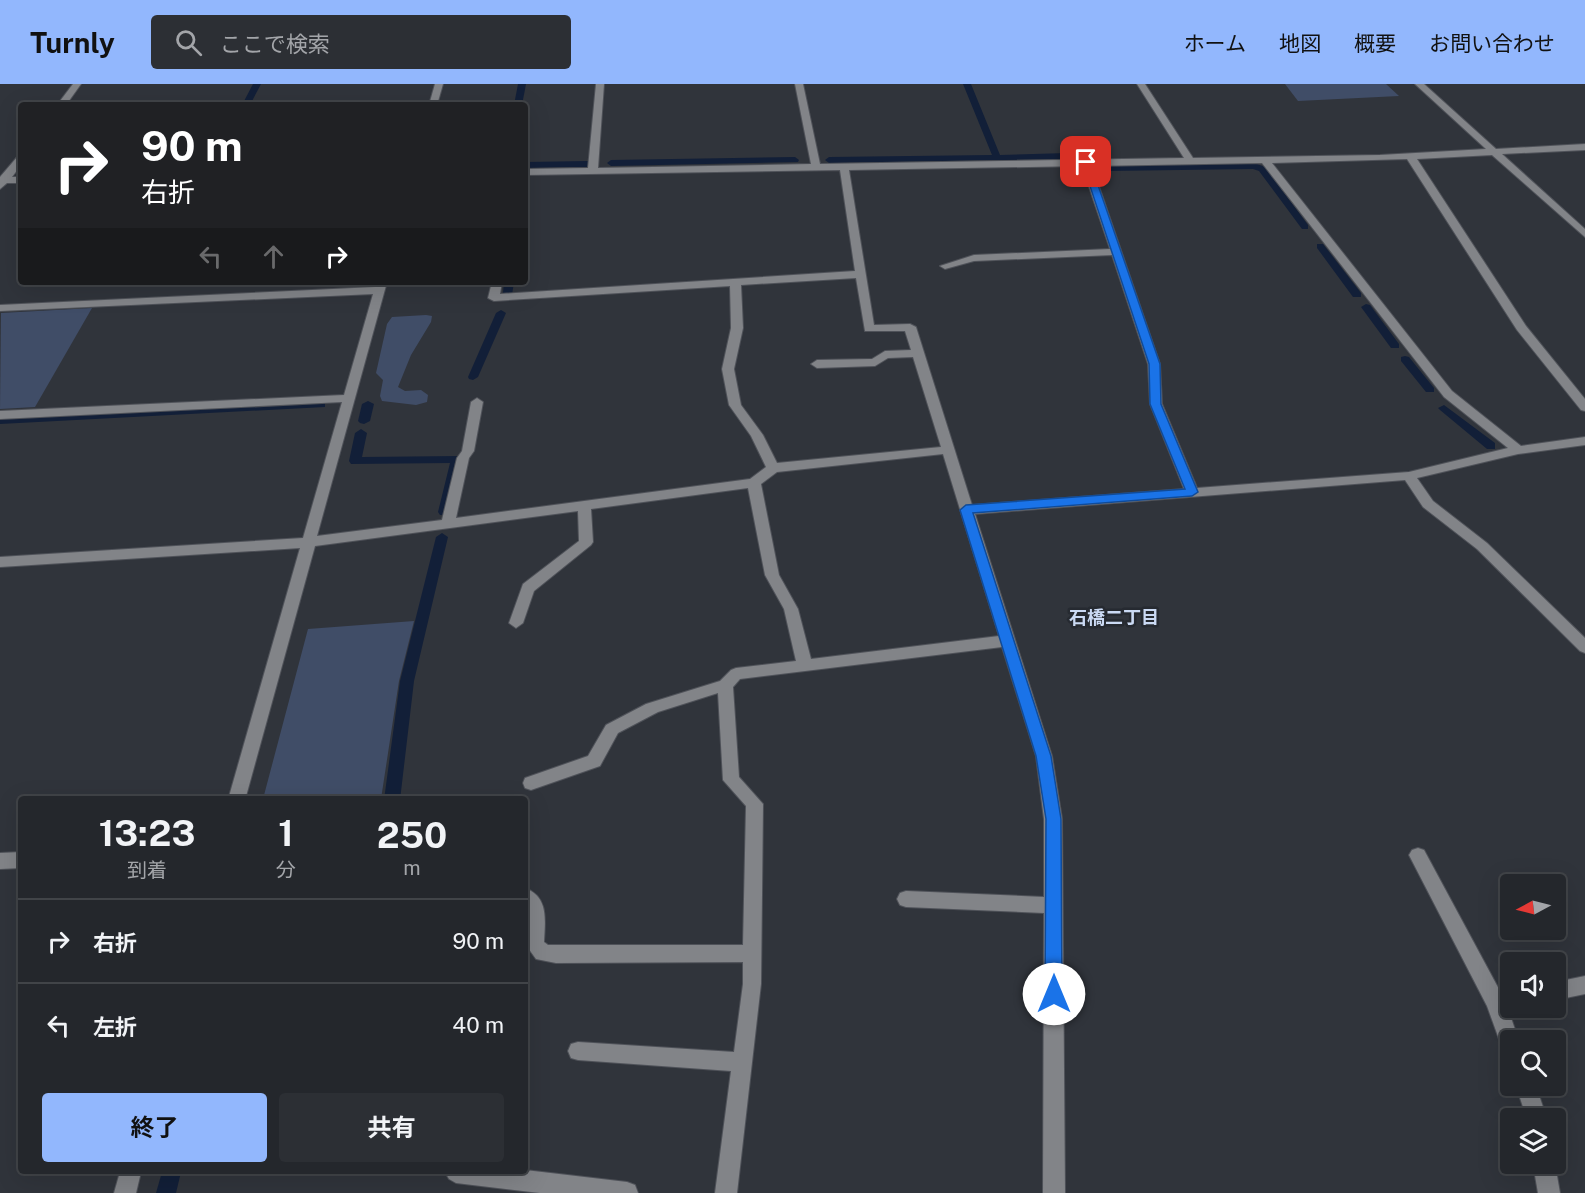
<!DOCTYPE html>
<html lang="ja">
<head>
<meta charset="utf-8">
<style>
  body { margin:0; font-family:"Public Sans","Noto Sans JP",sans-serif; background:#2c2f34; color:#f1f3f6; height:100vh; display:flex; flex-direction:column; font-size:22px; white-space:nowrap }
  * { box-sizing:border-box; margin:0 }
  p { font-size:20px; color:#a3a5a9 }
  .icon { flex:none; width:33px; height:33px; fill:none; stroke:currentColor; stroke-width:2; stroke-linecap:round; stroke-linejoin:round }
  .map { position:relative; flex:1; overflow:hidden }
  .side { position:absolute; left:18px; top:712px; width:510px; height:378px; display:flex; flex-direction:column; background:#24272c; border-radius:6px; box-shadow:0 6px 24px #0002,0 0 0 2px #414448 }
  .side>* { flex:none }
  .guide { position:absolute; left:18px; top:18px; width:510px; height:183px; border-radius:6px; box-shadow:0 6px 24px #0002,0 0 0 2px #414448; background:#202124; color:#fff; overflow:hidden }
  .needle { width:39px; rotate:263deg }
  .controls { position:absolute; left:1500px; top:790px; display:grid; gap:12px }
  .controls a { display:grid; place-items:center; width:66px; height:66px; border-radius:6px; background:#24272c; box-shadow:0 6px 24px #0002,0 0 0 2px #414448; font-size:30px }
  .pin { position:absolute; display:grid; place-items:center; width:51px; height:51px; color:#fff; margin:-26px; border-radius:12px; box-shadow:0 3px 9px #0006 }
  .me { position:absolute; width:66px; margin:-33px; rotate:0deg; stroke-linejoin:round; filter:drop-shadow(0 0 4px #0008) }
  .turn { display:flex; align-items:center; gap:21px; height:126px; padding:0 24px; font-size:27px }
  .turn .icon { width:78px; height:78px; stroke-width:2.5 }
  .turn b { display:block; font-size:42px; line-height:51px }
  .lanes { display:flex; align-items:center; height:57px; padding:0 24px; background:#0003; justify-content:center; gap:30px; direction:ltr }
  .lanes .off { opacity:.35 }
  .eta { display:flex; justify-content:space-evenly; align-items:center; height:102px; text-align:center }
  .eta b { font-size:36px; font-weight:700; line-height:42px }
  .primary-button { display:flex; gap:12px; margin-top:auto; padding:12px 24px }
  .primary-button a { flex:1; height:69px; border-radius:6px; background:#92b7fd; color:#111; font-size:24px; font-weight:700; line-height:69px; text-align:center }
  .primary-button a+a { background:#2c2f34; color:#f1f3f6 }
  ul { padding:0; list-style:none }
  li { display:flex; align-items:center; gap:18px; height:84px; padding:0 24px; border-top:2px solid #414448 }
  li div { flex:1 }
  li b { display:block; font-size:22px }
  li em { font-style:normal }
  header { display:flex; align-items:center; gap:36px; box-sizing:border-box; height:84px; padding:0 30px; background:#92b7fd; color:#111 }
  header strong { font-size:28px }
  nav { display:flex; gap:33px; margin-inline-start:auto; font-size:21px }
  .search { width:420px; height:54px; background:#2c2f34; display:flex; align-items:center; gap:15px; box-sizing:border-box; padding:0 21px; border-radius:6px; color:#a3a5a9; font-size:22px }
  .map>svg:first-child { display:block }
  .green { fill:#404d67 }
  .lines { fill:none; stroke-linecap:round; stroke-linejoin:round }
  .stream { fill:#121f38; fill-rule:evenodd }
  .minor-casing { stroke:#4f5259; stroke-width:2 }
  .minor { fill:#828488; fill-rule:evenodd }
  .route { fill:#1a73e8; stroke:#114b97; stroke-width:1.5 }
  .labels { text-anchor:middle; dominant-baseline:central; stroke-width:5; stroke-linejoin:round; paint-order:stroke }
  .neighbourhood-label { font-size:18px; font-weight:bold; fill:#cbdaf4; stroke:#262a31 }
</style>
</head>
<body>
<header>
<strong>Turnly</strong>
<div class="search"><svg class="icon" aria-label="search" viewBox="0 0 24 24"><circle cx="10" cy="10" r="6"/><path d="M15 15l6 6"/></svg>ここで検索</div>
<nav><a>ホーム</a><a>地図</a><a>概要</a><a>お問い合わせ</a></nav>
</header>
<div class="map">
<svg width="1585" height="1109" viewBox="0 0 1585 1109">
  <rect width="100%" height="100%" fill="#30343b"/>
  <g class="green">
    <polygon points="1285,0 1386,0 1399,12 1298,17"/>
    <polygon points="92,224 35,323 0,325 1,229"/>
    <polygon points="426,231 432,232 431,238 411,271 398,303 405,307 421,306 428,311 427,318 416,321 382,317 380,312 383,296 376,289 387,240 392,233"/>
    <polygon points="414,537 399,597 381,715 263,715 308,545"/>
  </g>
  <g class="lines">
    <g class="stream">
      <polygon points="253,0 261,0 250,21 242,21"/>
      <polygon points="518,0 526,0 522,21 514,21"/>
      <polygon points="963,0 971,0 1000,71 1068,69 1072,72 1068,75 829,79 825,76 829,73 992,71"/>
      <polygon points="795,73 799,76 798,78 611,82 607,79 611,76"/>
      <polygon points="525,78 588,77 592,80 588,83 525,84"/>
      <polygon points="1257,80 1265,83 1308,141 1308,145 1302,145 1259,87 1253,85 1108,87 1104,84 1108,81"/>
      <polygon points="1317,160 1323,160 1361,209 1361,213 1353,213 1317,164"/>
      <polygon points="504,198 514,198 512,211 504,211 503,209"/>
      <polygon points="1366,220 1370,221 1399,260 1399,264 1391,264 1361,223"/>
      <polygon points="501,226 506,229 478,293 473,296 469,295 468,293 496,229"/>
      <polygon points="1405,272 1409,273 1434,304 1434,308 1426,308 1401,277 1401,273"/>
      <polygon points="368,317 374,320 370,337 364,340 360,339 358,337 362,320"/>
      <polygon points="321,318 325,319 325,323 0,340 0,334"/>
      <polygon points="1444,321 1495,359 1495,365 1487,365 1440,326 1438,324"/>
      <polygon points="361,345 367,349 362,373 461,372 463,375 448,431 440,431 438,428 450,379 351,380 349,377 355,349"/>
      <polygon points="442,449 448,453 414,597 400,716 384,716 400,597 436,453"/>
      <polygon points="162,1088 181,1088 176,1109 156,1109"/>
    </g>
    <defs>
      <g id="minor">
        <polygon points="73,0 81,0 66,21 57,21"/>
        <polygon points="435,0 443,0 437,21 429,21"/>
        <path d="M596 0H604L598 84 811 80 795 0H803L820 80 1184 74 1137 0H1145L1193 74 1380 71 1486 65 1415 0H1424L1496 65 1585 60V66L1502 70 1585 145V153L1492 71 1417 75 1526 242 1585 315V327L1581 326 1517 246 1407 75 1272 79 1452 307 1521 362 1585 353V361L1518 370 1417 394 1433 417 1487 459 1585 554V569L1580 567 1477 465 1423 423 1405 396 975 430 1052 672 1062 735 1065 1109H1043L1044 829 906 823 900 821 897 815 900 809 906 807 1044 813V735L1036 672 1002 563 740 595 733 603 739 693 763 720 761 900 737 1109H715L731 987 578 976 571 974 568 967 571 960 578 958 734 968 743 900V878L556 879 536 875 526 861 525 804C549 813 545 836 544 858L548 861H743L746 722 723 696 718 609 658 628 618 649 600 682 531 706 525 704 523 699 525 694 588 672 606 641 646 620 720 597 731 586 736 584 796 577 784 525 765 491 748 404 591 425 593 458 591 461 534 507 523 539 516 544 509 539 523 500 579 457 578 427 315 462 245 716H228L300 464 0 483V473L303 454 342 318 0 335V327L344 311 373 210 0 227V221L375 203 377 198H387L317 452 442 436 457 374 462 367 471 318 477 314 483 318 474 367 469 374 456 434 750 395 766 383 751 352 729 321 722 285 731 244 730 202 494 217 488 214 492 198H502L500 210 855 187 840 86 525 91V85L588 84ZM1262 79 1444 313 1508 364 1409 388 1197 404 1162 320 1160 280 1092 82ZM1082 82 1110 165 974 171 940 182 945 185 974 177 1112 171 1148 280 1150 320 1184 405 972 421 916 243 910 240 874 241 849 86ZM856 194 865 247H905L911 266 885 267 872 275 817 276 811 280 817 284 875 282 888 274 913 273 941 363 777 379 763 351 741 321 734 285 743 244 741 201ZM943 370 999 552 811 575 798 525 779 491 761 400 777 388Z"/>
        <polygon points="21,71 21,81 12,93 21,93 21,99 7,99 0,105 0,93 18,72"/>
        <polygon points="1418,764 1424,766 1501,909 1510,907 1510,924 1512,924 1508,925 1519,957 1510,957 1510,968 1503,966 1487,922 1409,771 1412,766"/>
        <polygon points="21,768 21,784 0,785 0,769"/>
        <polygon points="1585,892 1585,910 1556,916 1556,898"/>
        <polygon points="1516,1002 1536,1002 1547,1035 1527,1035"/>
        <polygon points="1533,1080 1555,1080 1560,1109 1538,1109"/>
        <polygon points="525,1086 627,1098 635,1101 638,1109 540,1109 456,1099 449,1095 445,1088"/>
        <polygon points="120,1088 141,1088 136,1109 114,1109"/>
      </g>
    </defs>
    <use href="#minor" class="minor-casing"/>
    <use href="#minor" class="minor"/>
  </g>
  <polygon class="route" points="1086,76 1090,78 1160,280 1161,320 1198,408 1192,412 973,429 1051,672 1061,735 1062,910 1060,915 1054,918 1048,915 1045,910 1046,735 1036,672 960,426 966,421 1185,405 1150,320 1149,280 1082,78"/>
  <g class="labels">
    <g class="neighbourhood-label">
      <text x="1114" y="533">石橋二丁目</text>
    </g>
  </g>
</svg>
<div class="controls">
<a><svg class="needle" viewBox="-14 -14 28 28"><path d="M0-13l5 13h-10z" fill="#e53935"/><path d="M0 13l5-13h-10z" fill="#a3a5a9"/></svg></a>
<a><svg class="icon" aria-label="sound" viewBox="0 0 24 24"><path d="M4 9h4l5-4v14l-5-4H4zM17 9q2 3 0 6"/></svg></a>
<a><svg class="icon" aria-label="search" viewBox="0 0 24 24"><circle cx="10" cy="10" r="6"/><path d="M15 15l6 6"/></svg></a>
<a><svg class="icon" aria-label="layers" viewBox="0 0 24 24"><path d="M12 4l9 5-9 5-9-5zM3 14l9 5 9-5"/></svg></a>
</div>
<div class="pin" style="left:1086px;top:78px;background:#d93025"><svg class="icon" aria-label="arrive" viewBox="0 0 24 24"><path d="M6 21V4h12l-3 4 3 4H6"/></svg></div>
<svg class="me" style="left:1054px;top:910px" viewBox="-20 -20 40 40"><circle r="19" fill="#fff"/><path d="M0-13L10 11 0 6-10 11z" fill="#1a73e8"/></svg>
<div class="guide">
<div class="turn"><svg class="icon" aria-label="right" viewBox="0 0 24 24"><path d="M7 20v-9h11M14 6l5 5-5 5"/></svg><div><b>90 m</b>右折</div></div>
<div class="lanes"><svg class="icon off" aria-label="left" viewBox="0 0 24 24"><path d="M17 20v-9H6M10 6l-5 5 5 5"/></svg><svg class="icon off" aria-label="ahead" viewBox="0 0 24 24"><path d="M12 20V5M6 11l6-6 6 6"/></svg><svg class="icon" aria-label="right" viewBox="0 0 24 24"><path d="M7 20v-9h11M14 6l5 5-5 5"/></svg></div>
</div>
<section class="side">
<div class="eta">
<div><b>13:23</b><p>到着</p></div>
<div><b>1</b><p>分</p></div>
<div><b>250</b><p>m</p></div>
</div>
<ul>
<li><svg class="icon" aria-label="right" viewBox="0 0 24 24"><path d="M7 20v-9h11M14 6l5 5-5 5"/></svg><div><b>右折</b></div><em>90 m</em></li>
<li><svg class="icon" aria-label="left" viewBox="0 0 24 24"><path d="M17 20v-9H6M10 6l-5 5 5 5"/></svg><div><b>左折</b></div><em>40 m</em></li>
</ul>
<div class="primary-button"><a>終了</a><a>共有</a></div>
</section>
</div>
</body>
</html>
